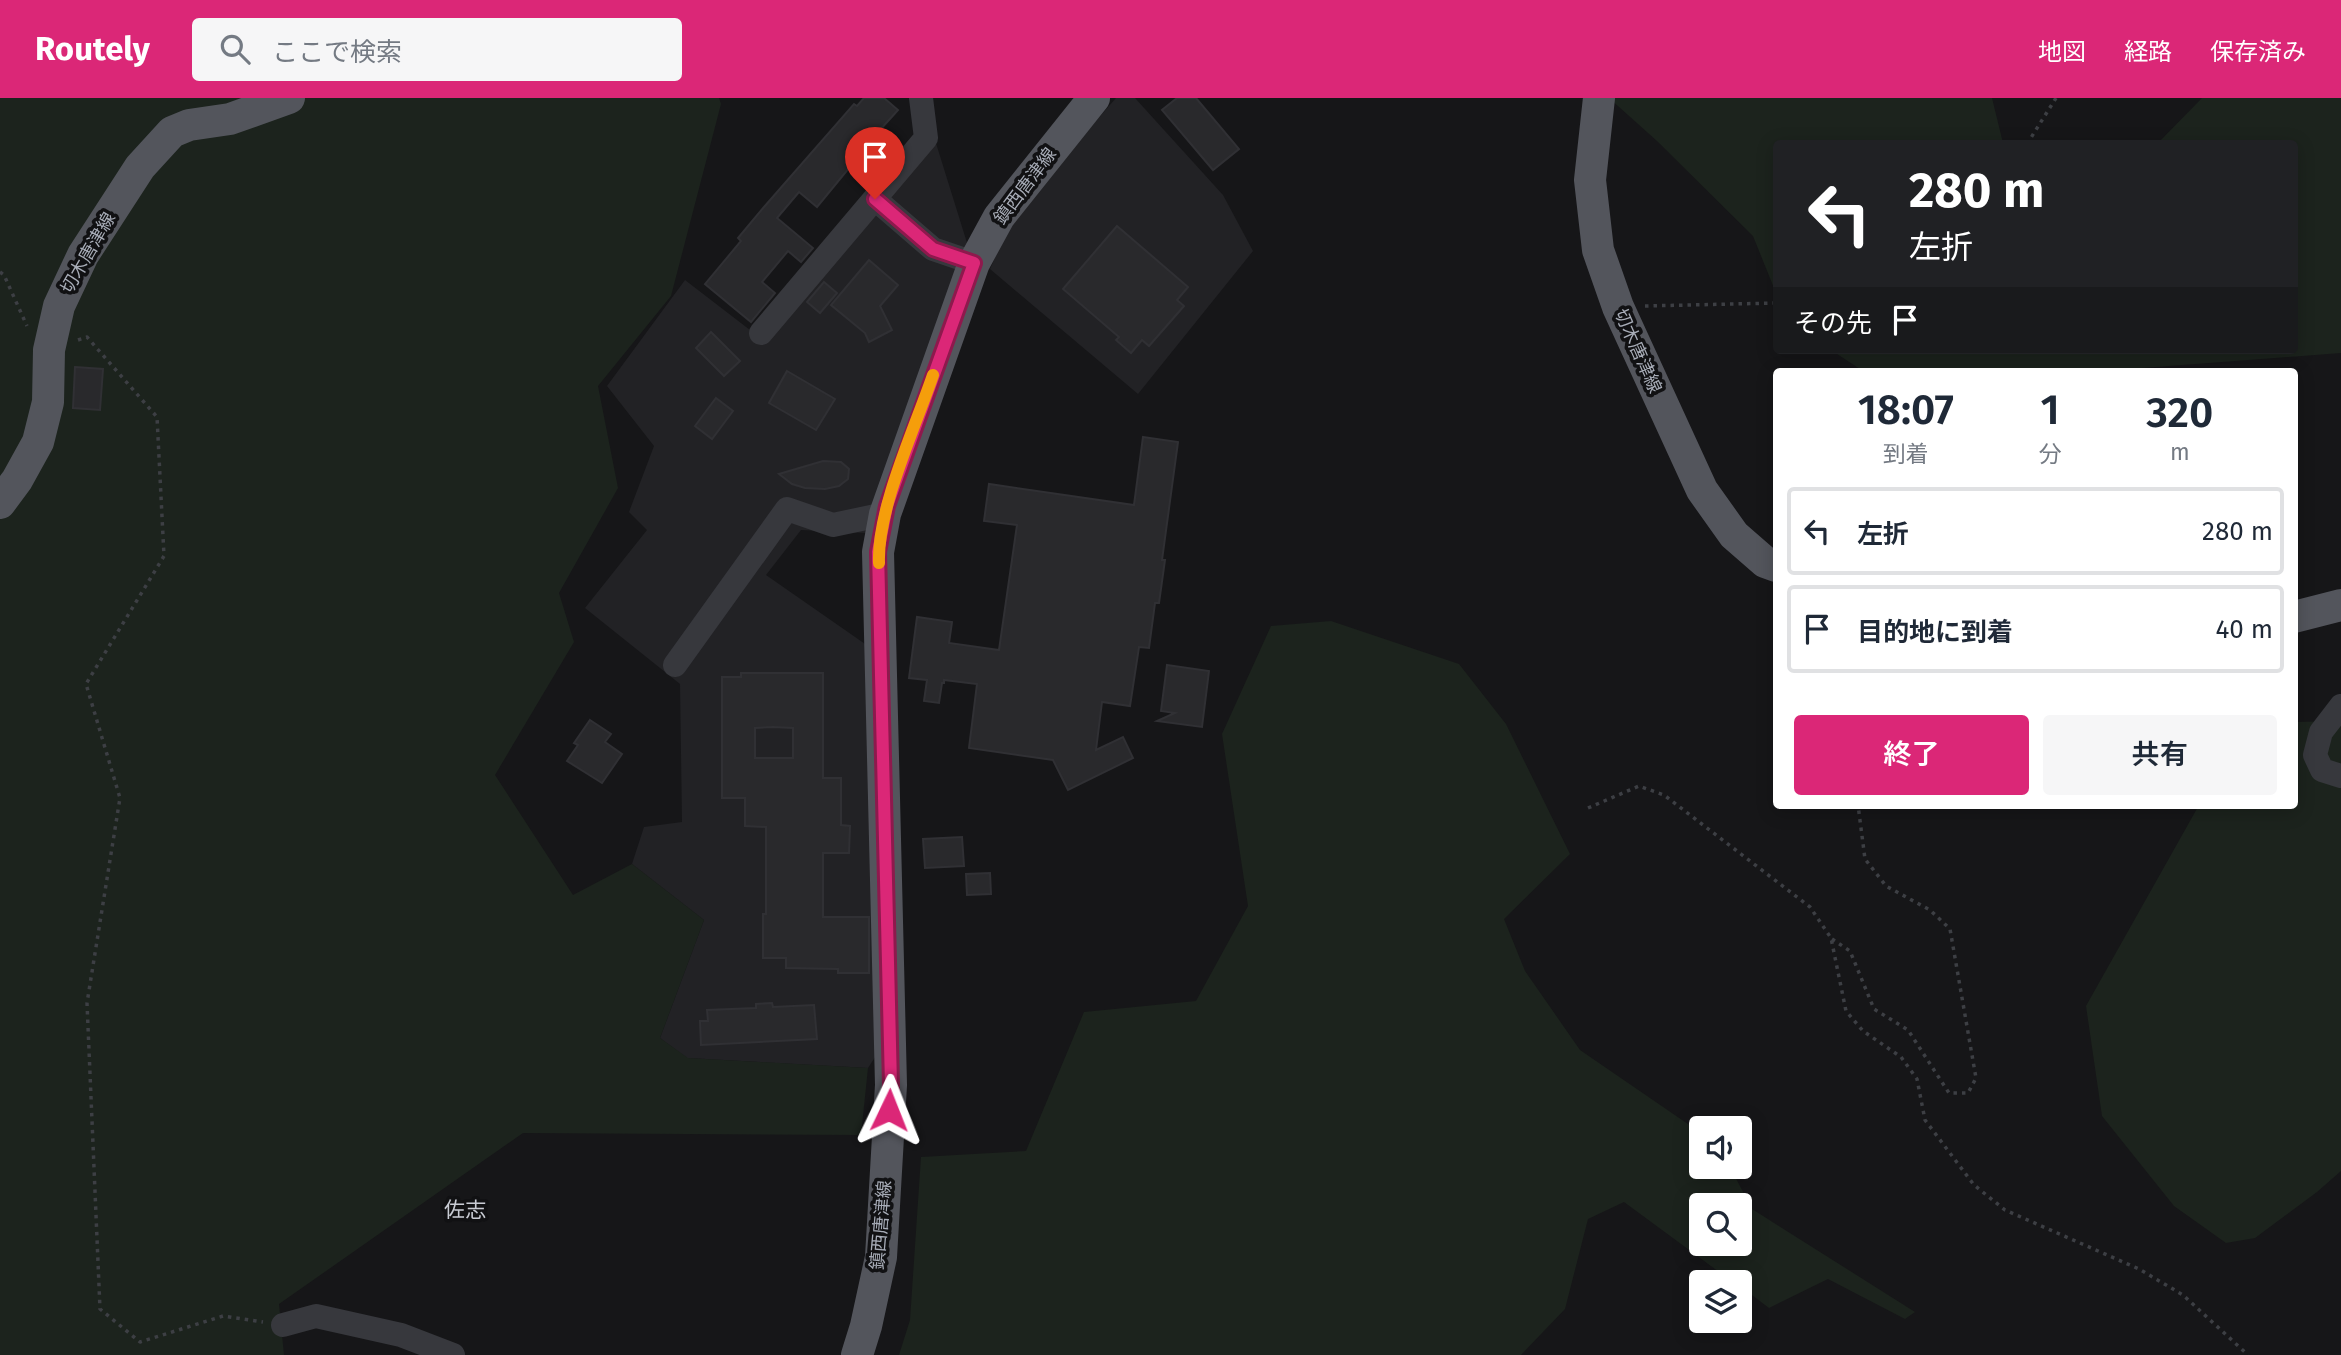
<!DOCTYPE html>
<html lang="ja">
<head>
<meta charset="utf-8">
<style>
  body { margin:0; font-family:"Fira Sans","Noto Sans JP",sans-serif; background:#f6f6f7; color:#1f2937; height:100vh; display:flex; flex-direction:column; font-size:26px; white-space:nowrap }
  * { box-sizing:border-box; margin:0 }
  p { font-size:23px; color:#747a83 }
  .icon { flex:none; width:38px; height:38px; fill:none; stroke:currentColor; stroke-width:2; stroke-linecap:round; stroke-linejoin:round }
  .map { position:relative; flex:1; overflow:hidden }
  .panel { position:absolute; left:1773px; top:270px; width:525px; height:441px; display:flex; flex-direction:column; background:#fff; border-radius:7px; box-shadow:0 4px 18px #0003 }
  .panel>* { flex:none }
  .guide { position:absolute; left:1773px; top:42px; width:525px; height:214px; border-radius:7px; box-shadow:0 4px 18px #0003; background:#202124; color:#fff; overflow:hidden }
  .buttons { position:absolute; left:1689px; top:1018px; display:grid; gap:14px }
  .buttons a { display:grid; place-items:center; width:63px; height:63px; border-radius:7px; background:#fff; box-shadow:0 4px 18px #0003; font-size:35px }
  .pin { position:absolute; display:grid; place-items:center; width:60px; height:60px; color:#fff; margin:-72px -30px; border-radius:50% 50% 50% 0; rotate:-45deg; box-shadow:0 0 7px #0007 }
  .pin .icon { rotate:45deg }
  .me { position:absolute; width:77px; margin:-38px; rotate:2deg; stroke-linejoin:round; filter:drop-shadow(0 0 5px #0008) }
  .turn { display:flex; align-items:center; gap:24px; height:147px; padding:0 21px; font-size:32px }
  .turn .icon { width:91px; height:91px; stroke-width:2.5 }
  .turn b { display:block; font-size:49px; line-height:60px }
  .then { display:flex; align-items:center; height:66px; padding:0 21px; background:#0003; gap:14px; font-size:26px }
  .eta { display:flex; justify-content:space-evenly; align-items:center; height:119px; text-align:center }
  .eta b { font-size:42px; font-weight:600; line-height:49px }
  .button { display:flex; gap:14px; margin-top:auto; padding:14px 21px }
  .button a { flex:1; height:80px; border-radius:7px; background:#db2777; color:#fff; font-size:28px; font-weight:600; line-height:80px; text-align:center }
  .button a+a { background:#f6f6f7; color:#1f2937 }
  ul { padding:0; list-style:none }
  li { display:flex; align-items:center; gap:21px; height:88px; margin:0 14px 10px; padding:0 7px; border:4px solid #e0e1e3; border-radius:7px }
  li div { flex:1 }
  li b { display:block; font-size:26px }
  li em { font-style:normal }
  header { display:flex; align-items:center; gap:42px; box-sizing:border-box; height:98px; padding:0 35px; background:#db2777; color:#fff }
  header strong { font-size:33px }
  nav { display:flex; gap:38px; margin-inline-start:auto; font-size:24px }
  .search { width:490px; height:63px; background:#f6f6f7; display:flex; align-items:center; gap:18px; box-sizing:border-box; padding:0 24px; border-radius:7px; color:#747a83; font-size:26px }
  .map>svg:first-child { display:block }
  .built { fill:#222225 }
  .green { fill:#1c231d; fill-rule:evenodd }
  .building { fill:#29292c; stroke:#303034; stroke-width:2; fill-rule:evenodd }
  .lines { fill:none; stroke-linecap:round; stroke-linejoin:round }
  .path { stroke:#3d3f44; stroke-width:3.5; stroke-dasharray:3.5 5; stroke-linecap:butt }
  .minor { stroke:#37383d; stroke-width:24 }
  .major { stroke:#53555c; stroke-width:32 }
  .route-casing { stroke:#8e194d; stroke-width:18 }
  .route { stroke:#db2777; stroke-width:12 }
  .slow { stroke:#f59e0b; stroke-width:12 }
  .labels { text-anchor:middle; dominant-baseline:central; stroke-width:7; stroke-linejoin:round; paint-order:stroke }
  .street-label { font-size:18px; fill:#a8adb8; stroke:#111113 }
  .quarter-label { font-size:21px; fill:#c9ccd4; stroke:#111113 }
</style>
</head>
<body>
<header>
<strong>Routely</strong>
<div class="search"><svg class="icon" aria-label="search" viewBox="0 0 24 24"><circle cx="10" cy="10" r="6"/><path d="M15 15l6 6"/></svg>ここで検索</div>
<nav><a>地図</a><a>経路</a><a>保存済み</a></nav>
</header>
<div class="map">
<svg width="2341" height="1257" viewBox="0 0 2341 1257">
  <rect width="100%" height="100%" fill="#161618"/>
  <g class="built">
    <polygon points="1116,0 1135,0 1223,97 1253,153 1138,296 990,171 1014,116"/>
    <polygon points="935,42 968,148 866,435 801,432 766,477 868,548 879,953 868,970 687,960 660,940 704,822 632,766 644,729 682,724 680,586 585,510 647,432 629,414 654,348 607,288 685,182 763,242"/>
  </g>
  <g class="green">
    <polygon points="0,0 719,0 721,6 671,198 598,288 618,390 559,495 574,544 495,677 573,797 632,766 704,822 660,940 688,960 868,970 861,1037 523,1035 279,1206 284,1257 0,1257"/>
    <polygon points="1609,0 1992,0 2003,45 1776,46 1776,195 1753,138 1657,43"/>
    <polygon points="2202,0 2341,0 2341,255 2103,273 1863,273 1831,252 2294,252 2294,46 2158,45"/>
    <path d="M1331 523 1459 566 1506 626 1570 756 1504 821 1525 873 1580 952 1701 1035V1069H1730L1752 1111 1915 1214 1905 1221 1828 1181 1769 1210 1740 1188V1185H1734L1624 1104 1588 1121 1565 1211 1521 1257H899L910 1222 921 1059 1026 1053 1084 914 1196 903 1248 808 1222 636 1271 528ZM1701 1108H1740V1146H1701Z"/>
    <polygon points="2341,623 2341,1073 2317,1094 2255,1140 2226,1145 2174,1108 2102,1018 2086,908 2199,707 2294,707 2294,624"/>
  </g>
  <g class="building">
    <polygon points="864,0 884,0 898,12 870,43 874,47 852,73 849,70 817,109 799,94 777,120 813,150 801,164 788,153 762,184 775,195 751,224 705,186 741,143 738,140 764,109 854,6 857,8"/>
    <polygon points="1177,0 1196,0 1239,51 1213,72 1162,12"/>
    <polygon points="1117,128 1188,189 1177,202 1184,208 1149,248 1142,242 1131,255 1116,242 1119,239 1063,191"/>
    <polygon points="869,162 898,187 880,208 892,232 869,244 865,235 831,207"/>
    <polygon points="824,184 837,195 820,215 807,204"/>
    <polygon points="711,234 740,263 724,278 696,250"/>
    <polygon points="75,269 103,271 100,312 73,310"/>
    <polygon points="787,273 835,301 816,332 769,305"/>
    <polygon points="716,300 733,313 712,341 695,328"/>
    <polygon points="1143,339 1178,344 1162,462 1165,462 1159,505 1155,505 1149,550 1139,549 1130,608 1102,604 1096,652 1123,639 1133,660 1068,692 1053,662 969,650 977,586 944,582 944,585 942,585 939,605 924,603 927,582 909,580 917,519 952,524 949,545 999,552 1017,427 984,423 989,386 1134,407"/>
    <polygon points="823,363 841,364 849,371 848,381 839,388 825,391 805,390 792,386 779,376"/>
    <polygon points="1167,567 1209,573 1202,629 1157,623 1175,615 1161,613"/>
    <path d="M741 575H823V680H841V727L850 728 849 755H823V819H869V875H838V871L786 870V860H763V816H766V729L745 728V700H722V579H741ZM773 629 793 630V660H755V630Z"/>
    <polygon points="590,622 611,636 605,644 622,656 602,685 567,663 578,647 574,645"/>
    <polygon points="962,739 964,768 925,770 923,741"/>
    <polygon points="990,775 991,796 967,797 966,776"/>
    <polygon points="772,905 773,909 814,907 817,941 701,947 700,923 708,923 707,912 756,910 756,906"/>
  </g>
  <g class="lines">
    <g class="path">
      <polyline points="2027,46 2056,0"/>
      <polyline points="0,174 4,177 27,228"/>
      <polyline points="1645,208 1776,205"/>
      <polyline points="78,242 87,239 157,319 164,458 86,586 120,700 87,905 100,1211 140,1244 223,1218 263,1224"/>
      <polyline points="1588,710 1639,688 1664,697 1810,809 1831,840 1846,913 1863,933 1901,959 1917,981 1925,1022 1974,1087 2005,1112 2139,1171 2183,1197 2248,1257"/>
      <polyline points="1832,841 1850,853 1874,911 1908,932 1949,995 1968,995 1976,980 1950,831 1930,812 1886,788 1865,761 1858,707"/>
    </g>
    <g class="minor">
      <polyline points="875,101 933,151 974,165"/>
      <polyline points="761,235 926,40 921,0"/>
      <polyline points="675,567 787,411 833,427 885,416"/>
      <polyline points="2341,608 2321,634 2315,657 2322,672 2341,678"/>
      <polyline points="283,1227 316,1218 401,1237 453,1257"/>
    </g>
    <g class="major">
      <polyline points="1599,0 1590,82 1598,152 1618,209 1702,392 1734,437 1765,464 1776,468"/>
      <polyline points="0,405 17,382 38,344 48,304 49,252 59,208 83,157 140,69 172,34 189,27 230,21 289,0"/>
      <polyline points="2294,519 2341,507"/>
      <polyline points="857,1257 866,1228 881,1159 891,987 878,454 885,416 974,165 999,119 1094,0"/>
    </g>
  </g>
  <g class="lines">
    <defs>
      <polyline id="route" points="875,101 933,151 974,165 887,408 878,454 891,987 889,1012"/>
    </defs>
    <use href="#route" class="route-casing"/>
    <use href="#route" class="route"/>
    <path class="slow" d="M879 465C877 411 915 330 933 277"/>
  </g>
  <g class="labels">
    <g class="street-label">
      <text transform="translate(1025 88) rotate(-53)">鎮西唐津線</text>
      <text transform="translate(88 155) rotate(-60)">切木唐津線</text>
      <text transform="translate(1638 253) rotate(66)">切木唐津線</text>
      <text transform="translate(881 1127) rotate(-85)">鎮西唐津線</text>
    </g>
    <g class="quarter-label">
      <text x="465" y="1112">佐志</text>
    </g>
  </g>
</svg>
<div class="buttons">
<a><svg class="icon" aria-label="sound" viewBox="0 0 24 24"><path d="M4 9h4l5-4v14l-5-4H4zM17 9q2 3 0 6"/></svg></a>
<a><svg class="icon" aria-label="search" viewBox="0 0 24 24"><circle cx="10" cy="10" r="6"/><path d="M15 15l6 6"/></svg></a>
<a><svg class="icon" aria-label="layers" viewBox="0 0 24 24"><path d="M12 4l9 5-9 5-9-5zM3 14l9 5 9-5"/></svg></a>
</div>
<div class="pin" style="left:875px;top:101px;background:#d93025"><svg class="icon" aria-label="arrive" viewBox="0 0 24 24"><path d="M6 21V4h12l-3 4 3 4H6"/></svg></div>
<svg class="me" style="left:889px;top:1012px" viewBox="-20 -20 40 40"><path d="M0-17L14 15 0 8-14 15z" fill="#db2777" stroke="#fff" stroke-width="4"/></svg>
<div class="guide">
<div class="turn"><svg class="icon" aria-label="left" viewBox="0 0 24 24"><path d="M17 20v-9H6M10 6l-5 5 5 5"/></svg><div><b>280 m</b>左折</div></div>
<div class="then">その先<svg class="icon" aria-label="arrive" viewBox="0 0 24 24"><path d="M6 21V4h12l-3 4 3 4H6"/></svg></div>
</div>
<section class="panel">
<div class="eta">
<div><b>18:07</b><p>到着</p></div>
<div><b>1</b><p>分</p></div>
<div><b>320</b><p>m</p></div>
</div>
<ul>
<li><svg class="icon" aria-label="left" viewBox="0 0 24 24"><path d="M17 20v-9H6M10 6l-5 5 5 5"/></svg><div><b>左折</b></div><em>280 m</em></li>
<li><svg class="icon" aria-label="arrive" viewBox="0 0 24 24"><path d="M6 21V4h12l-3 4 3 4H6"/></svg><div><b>目的地に到着</b></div><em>40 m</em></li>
</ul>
<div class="button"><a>終了</a><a>共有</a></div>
</section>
</div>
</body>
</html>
